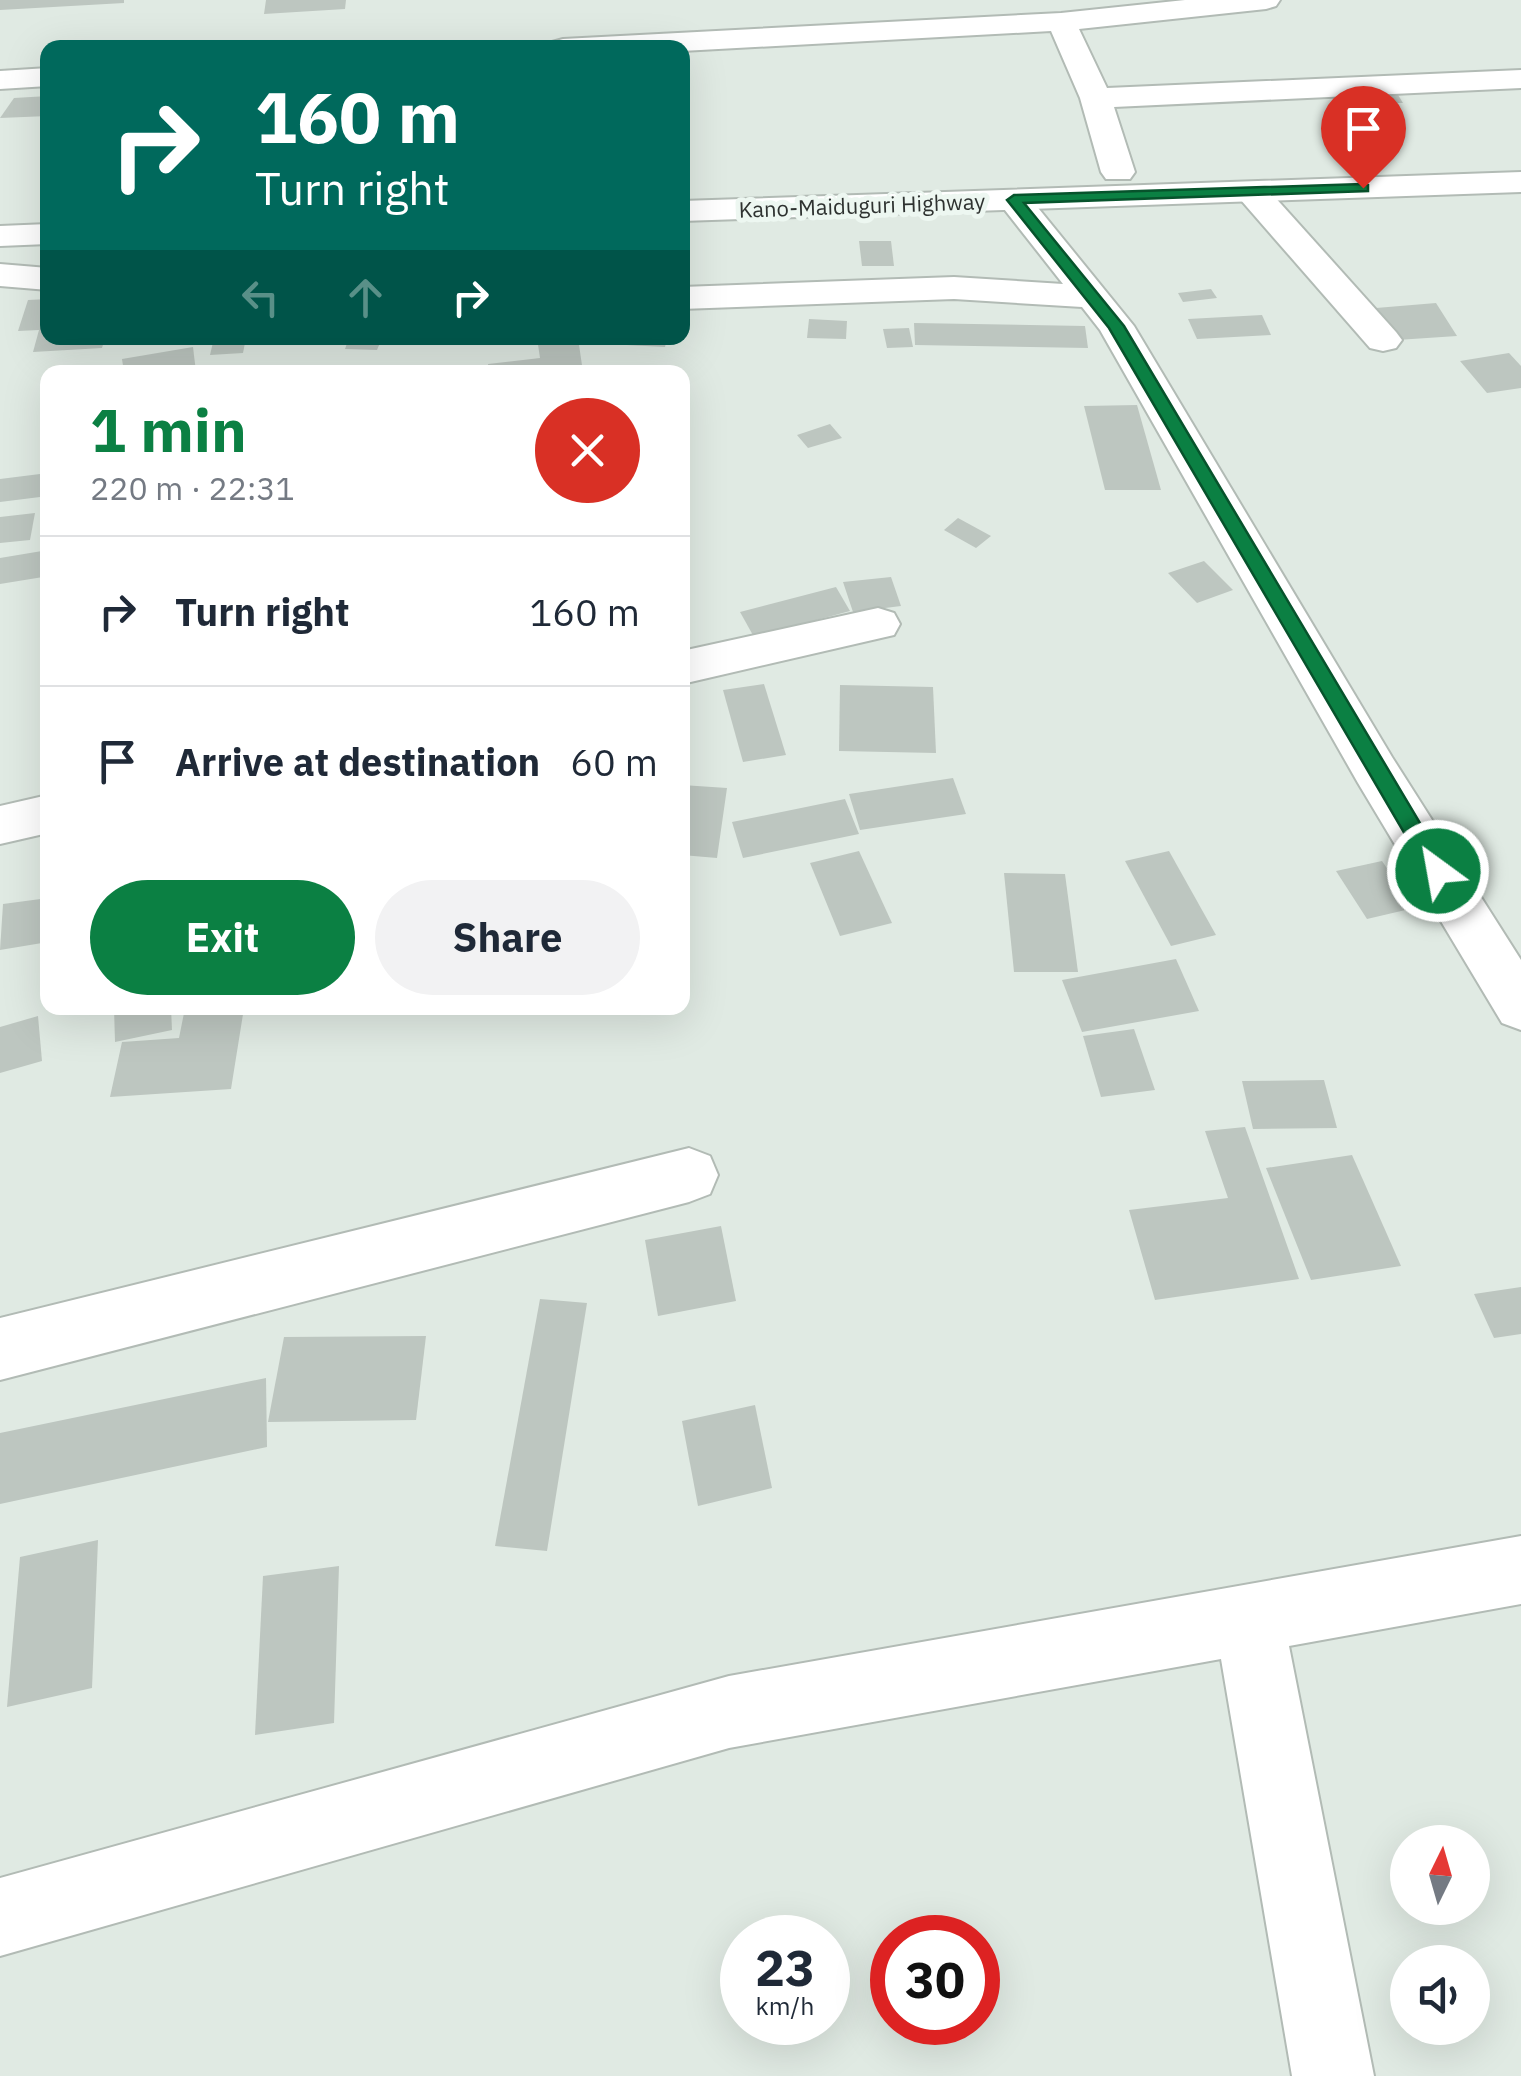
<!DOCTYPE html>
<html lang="en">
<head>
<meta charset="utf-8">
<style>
  body { margin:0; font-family:"IBM Plex Sans",sans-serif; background:#f2f2f3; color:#1f2937; height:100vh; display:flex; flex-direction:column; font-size:38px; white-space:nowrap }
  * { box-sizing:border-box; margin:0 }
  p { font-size:32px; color:#747a83 }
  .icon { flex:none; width:55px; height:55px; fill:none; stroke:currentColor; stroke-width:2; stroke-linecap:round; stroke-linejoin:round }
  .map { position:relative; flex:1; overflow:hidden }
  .side { position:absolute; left:40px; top:365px; width:650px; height:650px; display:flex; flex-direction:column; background:#fff; border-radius:20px; box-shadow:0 10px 40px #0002 }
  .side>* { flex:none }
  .guide { position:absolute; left:40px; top:40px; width:650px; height:305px; border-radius:20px; box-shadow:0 10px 40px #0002; background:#00695c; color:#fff; overflow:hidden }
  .needle { width:65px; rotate:5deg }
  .buttons { position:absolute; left:1390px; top:1825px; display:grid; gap:20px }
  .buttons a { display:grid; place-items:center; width:100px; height:100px; border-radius:50%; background:#fff; box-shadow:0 10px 40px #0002; font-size:50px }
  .speed { position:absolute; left:720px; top:1915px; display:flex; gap:20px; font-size:50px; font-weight:700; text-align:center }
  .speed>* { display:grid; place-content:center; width:130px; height:130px; border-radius:50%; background:#fff; box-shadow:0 10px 40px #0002; line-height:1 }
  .speed small { font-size:25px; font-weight:400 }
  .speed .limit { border:15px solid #d22; background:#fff; color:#111 }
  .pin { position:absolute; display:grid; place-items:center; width:85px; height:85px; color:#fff; margin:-102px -42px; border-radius:50% 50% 50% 0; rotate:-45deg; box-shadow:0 0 10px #0007 }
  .pin .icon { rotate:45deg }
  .me { position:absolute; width:110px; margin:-55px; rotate:328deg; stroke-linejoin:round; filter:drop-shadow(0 0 8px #0008) }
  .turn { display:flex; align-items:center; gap:35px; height:210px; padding:0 50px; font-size:45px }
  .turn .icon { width:130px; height:130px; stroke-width:2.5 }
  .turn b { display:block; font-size:70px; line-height:85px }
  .lanes { display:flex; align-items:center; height:95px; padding:0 50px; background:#0003; justify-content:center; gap:50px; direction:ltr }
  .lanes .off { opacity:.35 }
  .round { display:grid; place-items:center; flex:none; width:105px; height:105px; border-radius:52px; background:#f2f2f3 }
  .head { display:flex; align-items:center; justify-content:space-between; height:170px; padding:0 50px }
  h1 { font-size:60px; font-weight:800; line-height:75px; color:#0b8043 }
  .primary-button { display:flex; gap:20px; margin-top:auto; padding:20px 50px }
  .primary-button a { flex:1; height:115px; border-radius:60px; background:#0b8043; color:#fff; font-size:40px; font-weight:800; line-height:115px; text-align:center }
  .primary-button a+a { background:#f2f2f3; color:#1f2937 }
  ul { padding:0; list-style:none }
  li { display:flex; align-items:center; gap:30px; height:150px; padding:0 50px; border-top:2px solid #e0e1e3 }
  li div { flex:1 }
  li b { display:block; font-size:38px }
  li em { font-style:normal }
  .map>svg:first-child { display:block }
  .building { fill:#bdc6c0 }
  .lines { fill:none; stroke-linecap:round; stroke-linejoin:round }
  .minor-casing { stroke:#b2bbb5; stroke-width:4 }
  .highway-casing { stroke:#b2bbb5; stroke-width:4 }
  .minor { fill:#fff; fill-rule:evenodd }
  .highway { fill:#fff; fill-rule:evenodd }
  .route { fill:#0b8043; stroke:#07532c; stroke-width:2.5 }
  .labels { text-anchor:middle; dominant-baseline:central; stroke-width:10; stroke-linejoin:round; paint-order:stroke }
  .far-street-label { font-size:22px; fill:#2e3230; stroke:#edf7f1 }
</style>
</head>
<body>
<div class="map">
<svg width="1521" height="2076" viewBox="0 0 1521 2076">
  <rect width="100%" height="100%" fill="#e0eae3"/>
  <g class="building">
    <polygon points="0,0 124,0 124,3 0,10"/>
    <polygon points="266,0 346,0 345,9 264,14"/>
    <polygon points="1368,90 1395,90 1403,103 1375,103"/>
    <polygon points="48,96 48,116 0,118 14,98"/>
    <polygon points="859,241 891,241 894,266 862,266"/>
    <polygon points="1211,289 1217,298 1183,302 1178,293"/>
    <polygon points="48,299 48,338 105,338 102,348 33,352 39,330 18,331 28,300"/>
    <polygon points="1436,303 1457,336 1397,340 1376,308"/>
    <polygon points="1262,315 1271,335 1197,339 1188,319"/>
    <polygon points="809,319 847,321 846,339 807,338"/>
    <polygon points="914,323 1085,326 1088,348 915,345"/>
    <polygon points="909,328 913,347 887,348 883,329"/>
    <polygon points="214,338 246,338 243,353 210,355"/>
    <polygon points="349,338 382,338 377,350 345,349"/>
    <polygon points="537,338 578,338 583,372 489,372 488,364 540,358"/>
    <polygon points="627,338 667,338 665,347 626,345"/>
    <polygon points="193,347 196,372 124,372 122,359"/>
    <polygon points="1509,353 1521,366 1521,388 1487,393 1460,361"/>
    <polygon points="1137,405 1161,490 1105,490 1084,406"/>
    <polygon points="830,424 842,438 808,448 797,435"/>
    <polygon points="48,473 48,496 0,502 0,479"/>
    <polygon points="35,513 30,540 0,543 0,517"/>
    <polygon points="958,518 991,536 976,548 944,530"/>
    <polygon points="42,551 43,577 0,584 0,558"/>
    <polygon points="1204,561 1233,590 1197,603 1168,573"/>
    <polygon points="891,577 901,606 853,612 843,582"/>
    <polygon points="836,587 850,611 754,637 740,612"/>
    <polygon points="764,684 786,755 743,762 723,690"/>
    <polygon points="840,685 933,687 936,753 839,751"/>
    <polygon points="953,778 966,814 860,830 849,794"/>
    <polygon points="682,785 727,788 717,858 682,855"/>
    <polygon points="845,799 859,834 743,858 732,822"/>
    <polygon points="859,851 892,923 840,936 810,863"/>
    <polygon points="1169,851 1216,935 1171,946 1125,861"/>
    <polygon points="1382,861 1414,908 1367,919 1336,871"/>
    <polygon points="1004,873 1065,874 1078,972 1014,972"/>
    <polygon points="48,898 48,942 0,950 3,904"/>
    <polygon points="1176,959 1199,1011 1082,1032 1062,980"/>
    <polygon points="114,1008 171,1008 172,1030 115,1042"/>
    <polygon points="185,1008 244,1008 231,1089 110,1097 122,1042 179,1038"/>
    <polygon points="38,1016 42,1061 0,1073 0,1027"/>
    <polygon points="1134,1029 1155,1090 1101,1097 1083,1036"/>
    <polygon points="1324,1080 1337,1128 1253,1129 1242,1081"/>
    <polygon points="1245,1127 1299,1279 1155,1300 1129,1210 1228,1198 1205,1131"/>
    <polygon points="1352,1155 1401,1266 1311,1280 1266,1168"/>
    <polygon points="721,1226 736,1301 658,1316 645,1240"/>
    <polygon points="1521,1287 1521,1334 1494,1338 1474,1294"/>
    <polygon points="540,1299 587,1303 547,1551 495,1546"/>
    <polygon points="426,1336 416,1420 268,1422 284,1337"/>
    <polygon points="266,1378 267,1447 0,1504 0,1433"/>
    <polygon points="755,1405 772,1488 698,1506 682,1421"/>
    <polygon points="98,1540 92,1688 7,1707 20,1557"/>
    <polygon points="339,1566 334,1723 255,1735 263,1576"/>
  </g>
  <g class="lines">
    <defs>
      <g id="minor">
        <polygon points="1185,0 1280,0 1276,6 1266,9 1079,29 1107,88 1521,70 1521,88 1114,107 1135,172 1130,179 1106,179 1101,172 1080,98 1051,31 682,51 682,48 548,48 552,42 563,39 1061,13"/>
        <polygon points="48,68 48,86 0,89 0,71"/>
        <polygon points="1252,182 1264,185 1396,332 1402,340 1396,348 1383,351 1370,348 1240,199 1235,192 1240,185"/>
        <polygon points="1014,190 1026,193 1134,326 1392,757 1521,960 1521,1030 1502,1023 1358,783 1100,330 1082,307 954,299 682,309 682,287 954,277 1063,284 997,200 1002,193"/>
        <polygon points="0,264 48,268 48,290 0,286"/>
        <polygon points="878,608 894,613 900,624 894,635 682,684 682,651"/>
        <polygon points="48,795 48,833 0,844 0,806"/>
        <polygon points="689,1148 710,1156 718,1175 710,1194 689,1202 0,1380 0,1318"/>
        <polygon points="1521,1536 1521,1604 1289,1646 1374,2076 1292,2076 1221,1659 729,1748 0,1956 0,1878 729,1676"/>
      </g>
      <g id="highway">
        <polygon points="1521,172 1521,192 682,221 682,201"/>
        <polygon points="48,224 48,244 0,246 0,226"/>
      </g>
    </defs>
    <use href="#minor" class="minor-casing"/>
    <use href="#highway" class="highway-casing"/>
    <use href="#minor" class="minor"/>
    <use href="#highway" class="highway"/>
  </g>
  <polygon class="route" points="1363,184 1368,185 1368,191 1024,203 1124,326 1445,865 1448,871 1438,880 1430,877 1109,328 1007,200 1014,195"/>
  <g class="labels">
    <g class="far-street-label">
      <text transform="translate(862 205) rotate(-2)">Kano-Maiduguri Highway</text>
    </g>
  </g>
</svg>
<div class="buttons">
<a><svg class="needle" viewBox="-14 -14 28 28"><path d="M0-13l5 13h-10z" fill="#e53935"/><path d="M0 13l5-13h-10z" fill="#747a83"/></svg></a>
<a><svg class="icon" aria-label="sound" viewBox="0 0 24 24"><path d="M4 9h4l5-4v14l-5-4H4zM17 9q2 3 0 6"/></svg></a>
</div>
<div class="speed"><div>23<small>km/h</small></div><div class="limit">30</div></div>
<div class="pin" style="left:1363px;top:188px;background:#d93025"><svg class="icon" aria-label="arrive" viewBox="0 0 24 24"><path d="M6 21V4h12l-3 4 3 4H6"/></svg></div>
<svg class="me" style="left:1438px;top:871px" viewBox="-20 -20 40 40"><circle r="17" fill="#0b8043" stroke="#fff" stroke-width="3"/><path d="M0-11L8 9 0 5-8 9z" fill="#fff"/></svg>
<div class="guide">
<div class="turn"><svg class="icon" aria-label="right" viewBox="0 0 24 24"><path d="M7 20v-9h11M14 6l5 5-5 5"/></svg><div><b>160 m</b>Turn right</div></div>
<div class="lanes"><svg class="icon off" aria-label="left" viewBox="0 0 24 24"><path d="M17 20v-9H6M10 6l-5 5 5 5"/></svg><svg class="icon off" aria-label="ahead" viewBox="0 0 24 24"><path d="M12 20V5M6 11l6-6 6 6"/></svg><svg class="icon" aria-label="right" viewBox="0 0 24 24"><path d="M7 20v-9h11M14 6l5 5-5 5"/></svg></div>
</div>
<section class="side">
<div class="head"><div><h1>1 min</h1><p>220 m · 22:31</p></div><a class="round" style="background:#d93025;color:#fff"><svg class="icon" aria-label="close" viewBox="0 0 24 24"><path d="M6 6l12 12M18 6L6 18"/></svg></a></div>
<ul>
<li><svg class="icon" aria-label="right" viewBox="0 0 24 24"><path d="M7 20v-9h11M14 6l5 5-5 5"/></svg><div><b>Turn right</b></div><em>160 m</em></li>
<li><svg class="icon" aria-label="arrive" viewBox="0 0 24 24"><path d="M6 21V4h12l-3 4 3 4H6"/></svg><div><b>Arrive at destination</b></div><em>60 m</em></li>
</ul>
<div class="primary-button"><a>Exit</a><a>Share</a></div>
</section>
</div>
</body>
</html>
